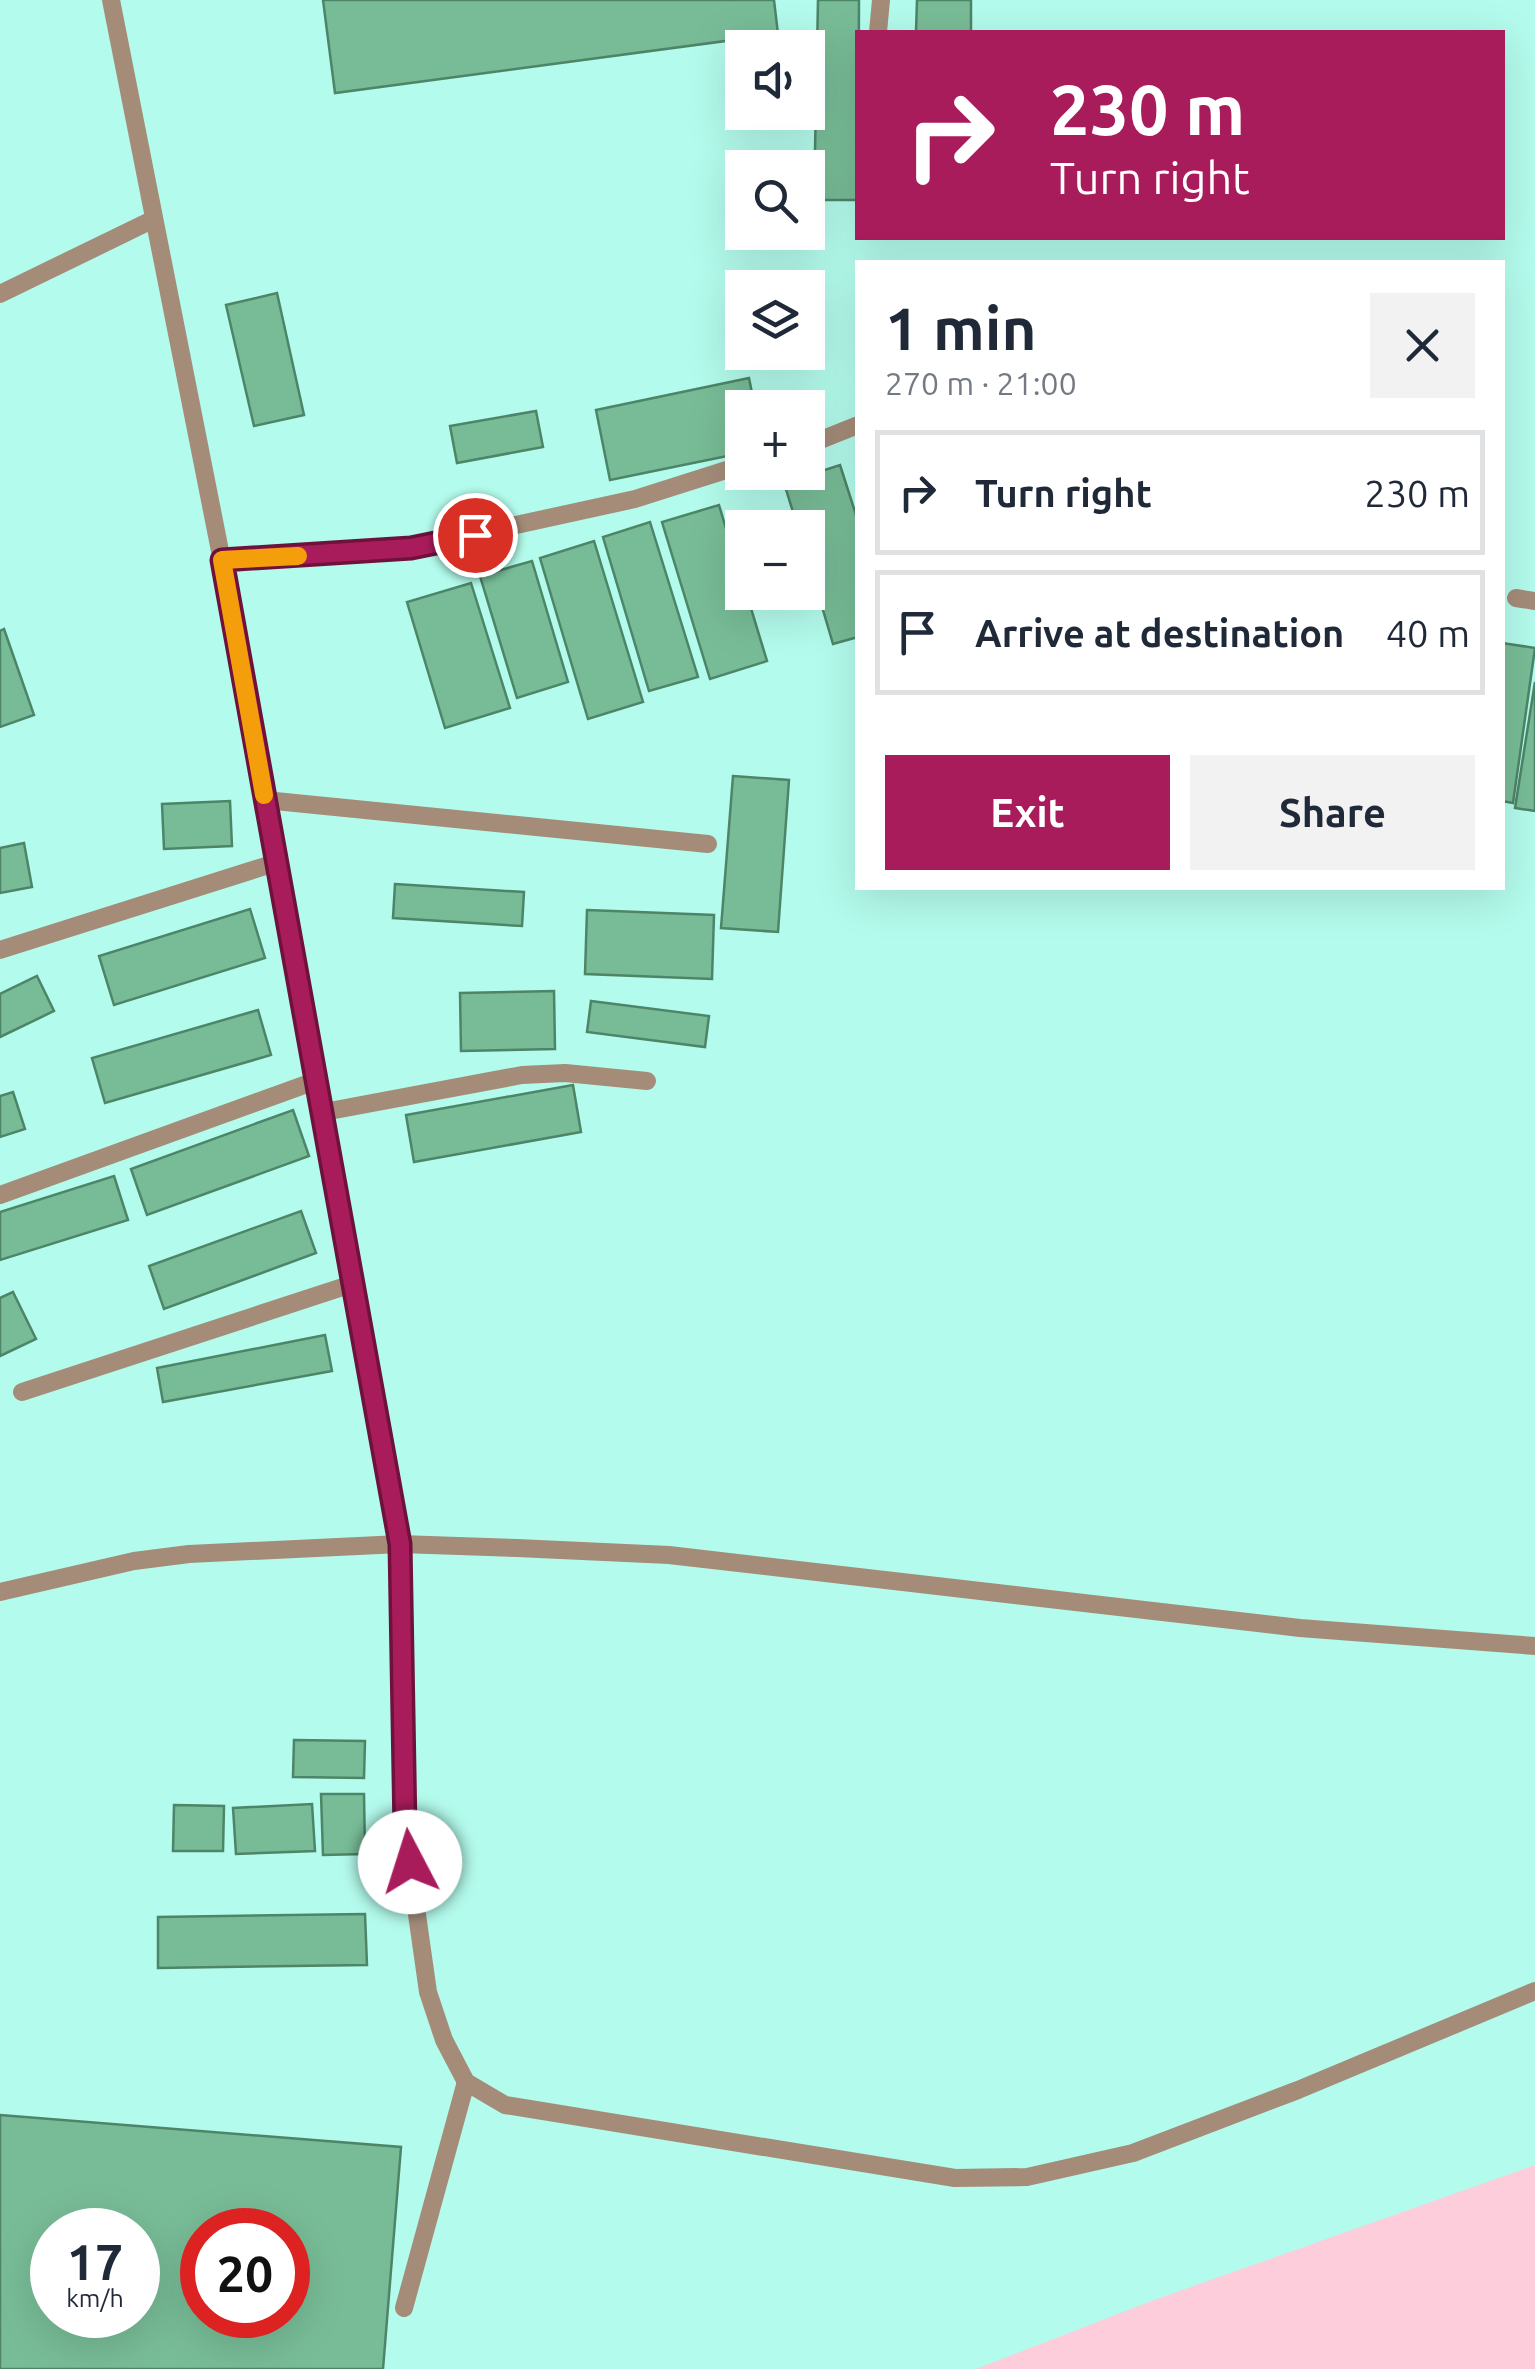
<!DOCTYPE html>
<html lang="en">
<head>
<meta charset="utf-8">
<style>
  body { margin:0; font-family:Ubuntu,sans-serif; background:#f2f2f3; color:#1f2937; height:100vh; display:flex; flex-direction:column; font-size:38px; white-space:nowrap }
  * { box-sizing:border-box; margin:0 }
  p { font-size:32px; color:#747a83 }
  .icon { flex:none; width:55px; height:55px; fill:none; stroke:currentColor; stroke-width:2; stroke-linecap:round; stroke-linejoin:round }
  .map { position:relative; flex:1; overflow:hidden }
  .details { position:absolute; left:855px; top:260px; width:650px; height:630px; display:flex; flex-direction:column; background:#fff; border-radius:0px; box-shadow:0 10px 40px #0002 }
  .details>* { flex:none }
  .banner { position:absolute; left:855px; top:30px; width:650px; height:210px; border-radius:0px; box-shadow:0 10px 40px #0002; background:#a91c5c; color:#fff; overflow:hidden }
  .tools { position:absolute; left:725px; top:30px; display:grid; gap:20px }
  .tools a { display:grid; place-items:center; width:100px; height:100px; border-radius:0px; background:#fff; box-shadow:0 10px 40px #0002; font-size:50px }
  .speed { position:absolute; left:30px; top:2208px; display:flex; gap:20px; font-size:50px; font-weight:700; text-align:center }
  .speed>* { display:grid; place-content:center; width:130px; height:130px; border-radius:50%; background:#fff; box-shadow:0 10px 40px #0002; line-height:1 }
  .speed small { font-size:25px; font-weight:400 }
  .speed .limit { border:15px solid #d22; background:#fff; color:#111 }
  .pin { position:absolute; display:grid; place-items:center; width:85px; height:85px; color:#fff; margin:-42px; border:5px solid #fff; border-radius:50%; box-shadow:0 2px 10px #0007 }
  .me { position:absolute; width:110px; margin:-55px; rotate:355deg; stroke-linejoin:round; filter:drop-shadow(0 0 8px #0008) }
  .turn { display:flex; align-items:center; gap:35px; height:210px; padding:0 30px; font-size:45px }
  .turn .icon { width:130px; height:130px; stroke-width:2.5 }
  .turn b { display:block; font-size:70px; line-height:85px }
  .round { display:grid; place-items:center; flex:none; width:105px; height:105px; border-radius:0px; background:#f2f2f3 }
  .overview { display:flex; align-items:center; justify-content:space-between; height:170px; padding:0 30px }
  h1 { font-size:60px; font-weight:700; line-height:75px }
  .cta { display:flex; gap:20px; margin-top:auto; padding:20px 30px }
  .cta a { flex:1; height:115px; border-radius:0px; background:#a91c5c; color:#fff; font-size:40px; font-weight:700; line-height:115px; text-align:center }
  .cta a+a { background:#f2f2f3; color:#1f2937 }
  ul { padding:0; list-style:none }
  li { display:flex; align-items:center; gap:30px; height:125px; margin:0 20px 15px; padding:0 10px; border:5px solid #e0e1e3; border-radius:0px }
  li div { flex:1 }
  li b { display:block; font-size:38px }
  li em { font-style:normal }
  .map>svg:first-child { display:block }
  .green { fill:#fdcddb }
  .building { fill:#78bc97; stroke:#4d8568; stroke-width:2.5; fill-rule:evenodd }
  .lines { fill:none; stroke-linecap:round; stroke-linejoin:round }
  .lane { stroke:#a48c79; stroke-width:18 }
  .route-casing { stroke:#6e123c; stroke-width:25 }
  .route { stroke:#a91c5c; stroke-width:18 }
  .slow { stroke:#f59e0b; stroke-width:18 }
</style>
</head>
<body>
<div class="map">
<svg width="1535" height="2369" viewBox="0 0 1535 2369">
  <rect width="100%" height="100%" fill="#b3fbec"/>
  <polygon class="green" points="1535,2165 1535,2369 976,2369 1154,2300"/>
  <g class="building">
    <polygon points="323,0 774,0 778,34 335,93"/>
    <polygon points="818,0 859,0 858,200 814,200"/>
    <polygon points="917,0 971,0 971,32 916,32"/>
    <polygon points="277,293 304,415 254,426 226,305"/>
    <polygon points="749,378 755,408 742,408 742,453 610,480 596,410"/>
    <polygon points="536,411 543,447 457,463 450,426"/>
    <polygon points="840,465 858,521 858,637 833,644 808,559 808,528 798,528 784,483"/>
    <polygon points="719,505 742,582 742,592 746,592 767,661 710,679 662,522"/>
    <polygon points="650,522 698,677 649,691 603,537"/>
    <polygon points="594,541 643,702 588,719 540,558"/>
    <polygon points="532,561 568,682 517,698 480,576"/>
    <polygon points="471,583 510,708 445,728 407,602"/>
    <polygon points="4,629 34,715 0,727 0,631"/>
    <polygon points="1502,643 1535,648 1513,803 1502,801"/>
    <polygon points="1535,682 1535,811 1515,808"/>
    <polygon points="733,776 789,780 778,932 721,928"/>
    <polygon points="230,801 232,846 164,849 162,804"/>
    <polygon points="24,843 32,887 0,893 0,848"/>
    <polygon points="395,884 524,892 522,926 393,918"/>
    <polygon points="250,909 265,958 114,1005 99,956"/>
    <polygon points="587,910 714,915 712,979 585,974"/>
    <polygon points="37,976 54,1011 0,1037 0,994"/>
    <polygon points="554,991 555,1049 461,1051 460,993"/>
    <polygon points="591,1001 709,1016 705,1047 587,1032"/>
    <polygon points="258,1010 271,1055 105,1103 92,1058"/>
    <polygon points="573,1085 581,1132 414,1162 406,1115"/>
    <polygon points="13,1092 25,1129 0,1137 0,1096"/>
    <polygon points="293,1110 309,1156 147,1215 131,1169"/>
    <polygon points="114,1176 128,1220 0,1260 0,1212"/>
    <polygon points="301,1211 316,1253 164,1309 149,1266"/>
    <polygon points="13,1292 36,1339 0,1356 0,1298"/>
    <polygon points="325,1335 332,1371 163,1402 157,1368"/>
    <polygon points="294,1740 365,1741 364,1778 293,1777"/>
    <polygon points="321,1794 364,1794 365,1854 323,1855"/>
    <polygon points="312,1804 315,1851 236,1854 233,1808"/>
    <polygon points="174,1805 224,1806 223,1851 173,1851"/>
    <polygon points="365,1914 367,1965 158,1968 158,1917"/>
    <path d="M0 2115 401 2147 383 2369H0ZM52 2230H138V2315H52ZM202 2230H288V2315H202Z"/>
  </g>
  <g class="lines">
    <g class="lane">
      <polyline points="111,0 222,561 385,1444 400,1544 405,1830 428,1992 444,2040 466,2082 505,2105 955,2178 1027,2177 1133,2153 1298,2090 1535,1991"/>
      <polyline points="878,32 881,0"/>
      <polyline points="0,294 154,219"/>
      <polyline points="808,445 858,425"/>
      <polyline points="222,561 411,548 635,499 742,465"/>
      <polyline points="1516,598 1535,601"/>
      <polyline points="265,800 708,844"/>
      <polyline points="0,950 278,862"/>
      <polyline points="324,1112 522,1075 565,1073 647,1081"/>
      <polyline points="0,1195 318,1080"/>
      <polyline points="22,1392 355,1283"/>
      <polyline points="0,1592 134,1561 189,1554 400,1544 517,1548 669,1555 1300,1628 1535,1646"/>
      <polyline points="404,2308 466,2082"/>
    </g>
  </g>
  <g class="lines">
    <defs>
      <polyline id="route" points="410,1862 405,1830 400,1544 222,560 411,548 475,535"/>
    </defs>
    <use href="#route" class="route-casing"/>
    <use href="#route" class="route"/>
    <polyline class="slow" points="264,795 222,560 298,556"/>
  </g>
</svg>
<div class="tools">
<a><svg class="icon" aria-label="sound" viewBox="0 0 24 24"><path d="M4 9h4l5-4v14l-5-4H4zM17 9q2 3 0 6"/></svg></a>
<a><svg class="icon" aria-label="search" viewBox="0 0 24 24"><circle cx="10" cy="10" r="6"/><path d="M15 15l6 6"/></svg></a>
<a><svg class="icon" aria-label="layers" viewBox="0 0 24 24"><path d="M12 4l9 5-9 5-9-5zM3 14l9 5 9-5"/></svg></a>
<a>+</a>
<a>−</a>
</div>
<div class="speed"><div>17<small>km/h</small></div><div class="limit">20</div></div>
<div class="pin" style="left:475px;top:535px;background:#d93025"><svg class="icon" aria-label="arrive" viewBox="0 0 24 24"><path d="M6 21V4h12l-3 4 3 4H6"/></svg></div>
<svg class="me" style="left:410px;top:1862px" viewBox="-20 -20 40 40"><circle r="19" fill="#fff"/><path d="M0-13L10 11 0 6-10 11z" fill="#a91c5c"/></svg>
<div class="banner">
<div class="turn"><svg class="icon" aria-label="right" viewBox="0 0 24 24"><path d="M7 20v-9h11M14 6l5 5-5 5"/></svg><div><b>230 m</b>Turn right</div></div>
</div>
<section class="details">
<div class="overview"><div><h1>1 min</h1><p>270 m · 21:00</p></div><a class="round"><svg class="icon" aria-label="close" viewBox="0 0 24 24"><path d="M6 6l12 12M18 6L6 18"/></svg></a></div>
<ul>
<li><svg class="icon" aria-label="right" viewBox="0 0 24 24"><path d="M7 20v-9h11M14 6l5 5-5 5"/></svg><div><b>Turn right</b></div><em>230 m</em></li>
<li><svg class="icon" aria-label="arrive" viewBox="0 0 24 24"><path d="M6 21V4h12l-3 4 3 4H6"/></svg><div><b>Arrive at destination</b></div><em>40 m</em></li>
</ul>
<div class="cta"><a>Exit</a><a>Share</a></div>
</section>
</div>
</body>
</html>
